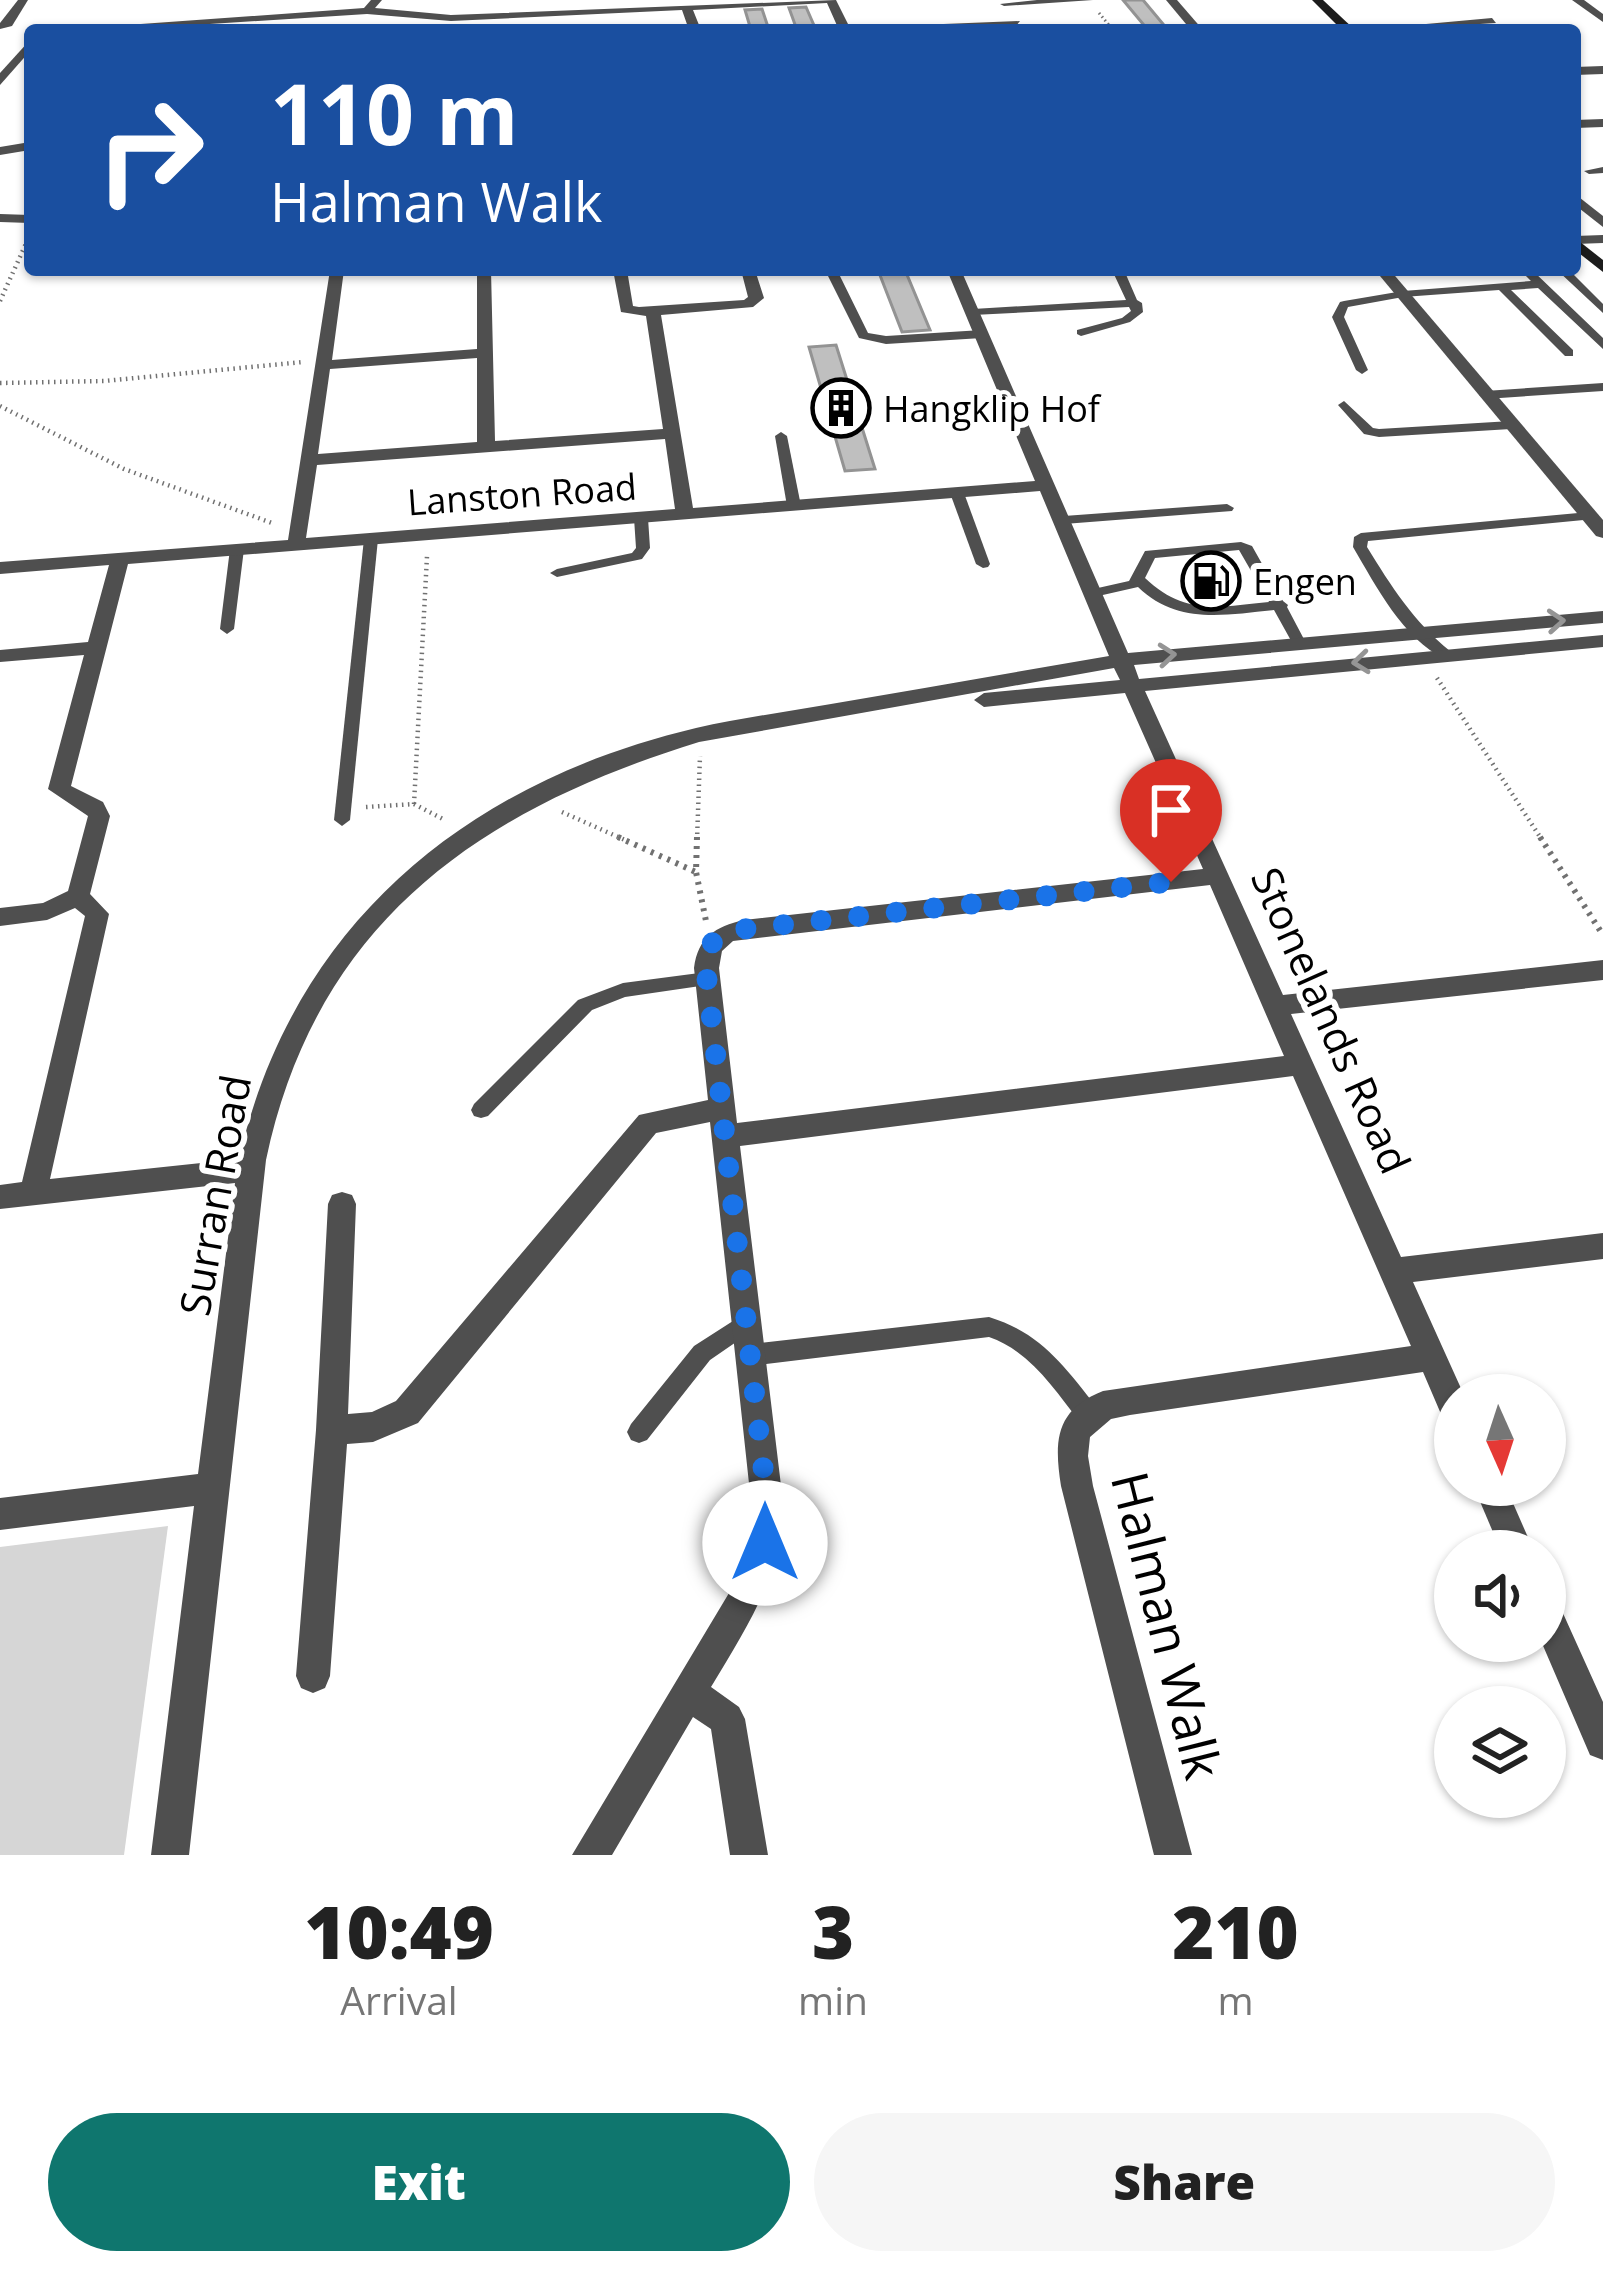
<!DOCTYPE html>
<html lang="en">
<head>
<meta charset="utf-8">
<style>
  body { margin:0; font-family:"Open Sans",sans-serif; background:#f6f6f6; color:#222; height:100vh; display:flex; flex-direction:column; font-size:45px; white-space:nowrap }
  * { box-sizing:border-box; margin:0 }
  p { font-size:39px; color:#767676 }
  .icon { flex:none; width:66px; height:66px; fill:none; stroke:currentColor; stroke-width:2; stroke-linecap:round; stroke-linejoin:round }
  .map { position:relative; height:1855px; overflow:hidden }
  .side { display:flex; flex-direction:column; background:#fff; flex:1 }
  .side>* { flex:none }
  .hud { position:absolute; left:24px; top:24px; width:1557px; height:252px; border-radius:12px; box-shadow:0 3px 9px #0004; background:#1a4fa0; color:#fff; overflow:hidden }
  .needle { width:78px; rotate:177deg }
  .buttons { position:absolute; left:1434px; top:1374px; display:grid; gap:24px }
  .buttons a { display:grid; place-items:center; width:132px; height:132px; border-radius:50%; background:#fff; box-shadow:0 3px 9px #0004; font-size:60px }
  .pin { position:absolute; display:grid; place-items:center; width:102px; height:102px; color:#fff; margin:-123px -51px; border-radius:50% 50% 50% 0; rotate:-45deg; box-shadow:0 0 12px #0007 }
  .pin .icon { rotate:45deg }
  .me { position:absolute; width:132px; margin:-66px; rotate:0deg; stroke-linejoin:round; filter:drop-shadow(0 0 9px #0008) }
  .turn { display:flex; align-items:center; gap:42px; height:252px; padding:0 48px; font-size:54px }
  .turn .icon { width:156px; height:156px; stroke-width:2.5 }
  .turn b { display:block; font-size:84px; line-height:102px }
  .eta { display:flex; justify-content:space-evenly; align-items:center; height:204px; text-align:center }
  .eta b { font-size:72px; font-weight:800; line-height:84px }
  .button { display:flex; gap:24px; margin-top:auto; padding:24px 48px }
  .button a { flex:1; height:138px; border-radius:72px; background:#0f766e; color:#fff; font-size:48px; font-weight:800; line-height:138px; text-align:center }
  .button a+a { background:#f6f6f6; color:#222 }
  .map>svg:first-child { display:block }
  .green { fill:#d6d6d6 }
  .building { fill:#bfbfbf; stroke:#939393; stroke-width:3 }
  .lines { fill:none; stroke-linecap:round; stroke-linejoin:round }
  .path-far2 { stroke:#717171; stroke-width:3; stroke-dasharray:1.5 3; stroke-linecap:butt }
  .path-far1 { stroke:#717171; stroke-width:4.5; stroke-dasharray:1.5 4.5; stroke-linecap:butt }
  .path { stroke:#717171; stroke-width:6; stroke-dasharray:3 6; stroke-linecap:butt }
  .lane { fill:#4f4f4f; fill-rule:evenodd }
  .street { fill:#4f4f4f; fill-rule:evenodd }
  .secondary { fill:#1c1c1c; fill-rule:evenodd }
  .oneway { stroke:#959595 }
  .route { stroke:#1a73e8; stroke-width:21; stroke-dasharray:0 37.8 }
  .labels { text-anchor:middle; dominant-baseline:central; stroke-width:12; stroke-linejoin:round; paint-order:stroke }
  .far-poi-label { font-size:36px; fill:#000; stroke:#fff; text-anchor:start }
  .far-street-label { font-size:36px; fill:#000; stroke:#fff }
  .street-label { font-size:42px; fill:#000; stroke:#fff }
  .near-street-label { font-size:51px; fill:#000; stroke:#fff }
</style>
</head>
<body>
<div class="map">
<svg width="1603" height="1855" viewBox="0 0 1603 1855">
  <rect width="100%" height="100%" fill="#fff"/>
  <polygon class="green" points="168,1526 124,1855 0,1855 0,1547"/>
  <g class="building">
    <polygon points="1123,0 1143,0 1168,30 1148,30"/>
    <polygon points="806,7 816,30 797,30 789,8"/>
    <polygon points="762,9 769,30 751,30 745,10"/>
    <polygon points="878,270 905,270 930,330 902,332"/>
    <polygon points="836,345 875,469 845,471 809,347"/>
  </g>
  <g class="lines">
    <polyline class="path-far2" points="1099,13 1113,30"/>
    <g class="path-far1">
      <polyline points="0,301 29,237"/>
      <polyline points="0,383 104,381 303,362"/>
      <polyline points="0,406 124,469 272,523"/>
      <polyline points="1437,678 1542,840"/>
      <polyline points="414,804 427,556"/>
      <polyline points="366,807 414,804 445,820"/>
      <polyline points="562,812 625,840"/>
      <polyline points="697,840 700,756"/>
    </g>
    <g class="path">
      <polyline points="618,837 696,872"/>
      <polyline points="697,837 696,872 706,921"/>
      <polyline points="1540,837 1603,935"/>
    </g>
    <g class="lane">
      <polygon points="1037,0 1093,0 1004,6 1000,4"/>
      <polygon points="1603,167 1603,173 1589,174 1584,171"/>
      <polygon points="825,270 837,270 868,333 886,336 982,330 988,334 982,338 886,344 859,338"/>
      <polygon points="1112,270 1124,270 1137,300 1142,303 1143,312 1130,322 1081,336 1077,334 1077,330 1122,318 1131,311 1129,307 973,315 967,312 973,309 1126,300"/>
      <polygon points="1520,270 1532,270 1603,338 1603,349 1538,288 1511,290 1573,350 1573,356 1565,356 1499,290 1403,297 1348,307 1344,317 1368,370 1362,374 1356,370 1332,317 1340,302 1344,301 1403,291 1531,281"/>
      <polygon points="1557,270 1569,270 1603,304 1603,313"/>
      <polygon points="1603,383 1603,391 1485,399 1479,395 1485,391"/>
      <polygon points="1344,401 1373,428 1379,429 1511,421 1517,425 1511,429 1379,437 1364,434 1338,405"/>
      <polygon points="781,432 787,436 801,506 794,510 787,506 775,436"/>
      <polygon points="957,489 964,493 990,564 988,567 983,568 976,564 950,493"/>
      <polygon points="1227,504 1234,508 1232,511 1064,524 1057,520 1064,516"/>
      <path d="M1589 512 1594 513V519L1368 541 1367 547C1391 586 1414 622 1450 651V657L1445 659C1403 639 1376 586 1353 547L1354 537 1361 533Z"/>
      <polygon points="641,514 648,518 650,548 642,559 557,577 550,573 557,569 632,553 636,548 634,518"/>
      <polygon points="371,535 378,539 350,820 342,826 334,820 364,539"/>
      <path d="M1241 542 1252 546 1283 601 1288 605 1287 607 1306 643 1304 646H1294L1274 610C1224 615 1177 625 1138 587L1094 597 1087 593 1089 590 1129 581 1145 551ZM1239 550 1269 602C1218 607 1185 616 1145 578L1155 558Z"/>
      <polygon points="237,545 244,549 234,629 227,634 220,629 230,549"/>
      <polygon points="707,972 714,974 716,979 714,984 625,997 592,1010 488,1116 481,1118 474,1116 471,1110 474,1104 578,1000 623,983"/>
      <polygon points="747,1312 755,1315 758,1322 755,1329 710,1360 647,1440 639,1443 631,1440 627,1432 631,1424 694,1346"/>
      <path d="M989 1317C1041 1333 1063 1365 1096 1406L1100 1414 1096 1422 1088 1425 1080 1422C1054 1389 1030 1351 989 1337L750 1366 742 1363 739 1355 742 1347 750 1344Z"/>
    </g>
    <g class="street">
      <polygon points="18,0 28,0 12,26 0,29 0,23"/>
      <polygon points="371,0 382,0 375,8 451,15 836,0 851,30 839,30 827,3 693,10 701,30 689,30 682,10 451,21 367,14 117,30 57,30 364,8"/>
      <polygon points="1166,0 1177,0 1203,30 1191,30"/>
      <polygon points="1572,0 1584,0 1603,14 1603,22"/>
      <polygon points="1492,18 1496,23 1432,27 1426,24"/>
      <polygon points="1020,21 1016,26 863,30 869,27"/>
      <polygon points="30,40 30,51 0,85 0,73"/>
      <polygon points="1603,66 1603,74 1575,75 1575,67"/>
      <polygon points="1603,119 1603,127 1575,128 1575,120"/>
      <polygon points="30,142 30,150 0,155 0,147"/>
      <polygon points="1575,194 1603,216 1603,227 1575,205"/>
      <polygon points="0,214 30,215 30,223 0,222"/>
      <polygon points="1603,235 1603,243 1575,244 1575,236"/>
      <path d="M330 270H344L332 360 477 349V270H491L495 441 663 429 646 316 621 312 613 270H627L633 306 639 307 744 300 748 297 741 270H755L764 298 753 307 661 315 693 508 1035 481 947 270H961L1128 653 1603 611V623L1134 665 1139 679 1603 635V647L1145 691 1283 995 1603 960V980L1291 1014 1401 1257 1603 1233V1259L1413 1282 1464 1395H1455V1425L1444 1421 1423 1372 1130 1415 1111 1419 1090 1437 1088 1456 1093 1486 1192 1855H1154L1061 1486C1054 1441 1055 1410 1103 1391L1411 1346 1293 1076 740 1146 783 1502C780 1579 749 1623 711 1687L739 1707 745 1719 768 1855H730L711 1729 693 1717 612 1855H572L738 1578 749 1543 751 1502 710 1122 656 1133 418 1423 373 1442 347 1444 330 1676 325 1688 313 1693 301 1688 296 1676 316 1430 328 1204 332 1195 342 1192 352 1195 356 1204 348 1414 372 1412 396 1401 639 1115 708 1100 694 968C698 937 715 927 744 920L1203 869 1125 693 984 707 974 700 984 693 1120 680 1114 668 699 742C478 810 316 923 266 1160L189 1855H151L194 1506 0 1530V1498L198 1474 235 1183 0 1209V1185L22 1182 85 916 75 908 47 920 0 926V908L43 903 68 891 88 816 48 789 84 655 0 662V650L88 642 109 565 0 574V562L288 540ZM477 358V442L318 454 330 369ZM665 439 675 509 306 538 317 465ZM1040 491 1109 656C1016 672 924 688 831 704 786 712 740 718 696 728 467 782 292 925 239 1159L50 1179 109 914 90 894 110 816 103 802 71 786 128 564ZM1210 885 1284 1056 737 1123 719 968 722 951 733 941Z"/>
      <polygon points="1375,270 1390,270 1603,520 1603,538 1596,536"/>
      <polygon points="1473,1485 1505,1485 1534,1551 1501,1551"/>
      <polygon points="1545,1595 1557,1600 1603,1702 1603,1760 1590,1755 1541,1641 1545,1641"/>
    </g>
    <g class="secondary">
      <polygon points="1312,0 1323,0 1355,30 1342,30"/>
      <polygon points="1575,238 1603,260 1603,272 1575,250"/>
    </g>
  </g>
  <defs><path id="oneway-chevron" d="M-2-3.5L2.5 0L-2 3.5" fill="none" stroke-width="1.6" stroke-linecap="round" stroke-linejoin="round" transform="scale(3)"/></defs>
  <g class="oneway">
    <use href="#oneway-chevron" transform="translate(1556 621) rotate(-4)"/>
    <use href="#oneway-chevron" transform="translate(1167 655) rotate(-5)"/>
    <use href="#oneway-chevron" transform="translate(1361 662) rotate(174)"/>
  </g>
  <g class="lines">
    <polyline class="route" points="765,1543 767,1502 707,979 710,945 723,933 744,929 1171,882"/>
  </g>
  <defs>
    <symbol id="building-ring" viewBox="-11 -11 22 22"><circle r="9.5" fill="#fff" stroke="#000" stroke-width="1.5"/><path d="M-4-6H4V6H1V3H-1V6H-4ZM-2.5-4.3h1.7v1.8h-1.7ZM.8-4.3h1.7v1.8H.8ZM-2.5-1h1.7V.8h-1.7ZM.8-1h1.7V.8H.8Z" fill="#000"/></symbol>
    <symbol id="fuel-ring" viewBox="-11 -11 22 22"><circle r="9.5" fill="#fff" stroke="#000" stroke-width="1.5"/><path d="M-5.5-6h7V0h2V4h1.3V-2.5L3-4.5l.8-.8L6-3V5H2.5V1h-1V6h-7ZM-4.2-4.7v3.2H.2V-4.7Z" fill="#000"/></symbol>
  </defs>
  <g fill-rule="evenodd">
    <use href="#building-ring" x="808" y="375" width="66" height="66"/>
    <use href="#fuel-ring" x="1178" y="548" width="66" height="66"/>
  </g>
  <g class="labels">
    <g class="far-poi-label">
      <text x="883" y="408">Hangklip Hof</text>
      <text x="1253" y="581">Engen</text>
    </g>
    <g class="far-street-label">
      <text transform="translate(522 494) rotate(-4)">Lanston Road</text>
    </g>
    <g class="street-label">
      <text transform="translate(1332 1020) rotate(66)">Stonelands Road</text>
      <text transform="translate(214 1195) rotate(-80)">Surran Road</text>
    </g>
    <g class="near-street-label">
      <text transform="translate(1168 1625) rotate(76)">Halman Walk</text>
    </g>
  </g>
</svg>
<div class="buttons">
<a><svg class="needle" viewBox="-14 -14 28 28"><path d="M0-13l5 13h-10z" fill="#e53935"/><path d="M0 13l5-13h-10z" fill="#767676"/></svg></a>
<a><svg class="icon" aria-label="sound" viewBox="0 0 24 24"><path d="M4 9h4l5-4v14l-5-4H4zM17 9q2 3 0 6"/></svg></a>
<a><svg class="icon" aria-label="layers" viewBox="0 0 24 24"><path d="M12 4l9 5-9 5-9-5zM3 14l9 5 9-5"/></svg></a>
</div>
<div class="pin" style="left:1171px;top:882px;background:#d93025"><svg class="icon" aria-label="arrive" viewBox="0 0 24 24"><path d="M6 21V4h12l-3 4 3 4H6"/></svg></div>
<svg class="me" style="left:765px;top:1543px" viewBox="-20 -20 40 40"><circle r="19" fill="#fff"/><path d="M0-13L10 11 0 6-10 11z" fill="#1a73e8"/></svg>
<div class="hud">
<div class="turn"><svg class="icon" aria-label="right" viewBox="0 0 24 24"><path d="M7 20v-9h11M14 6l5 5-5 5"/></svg><div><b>110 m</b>Halman Walk</div></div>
</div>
</div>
<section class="side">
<div class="eta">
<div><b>10:49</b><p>Arrival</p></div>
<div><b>3</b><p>min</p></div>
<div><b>210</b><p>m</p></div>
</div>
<div class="button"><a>Exit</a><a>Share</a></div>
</section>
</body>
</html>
